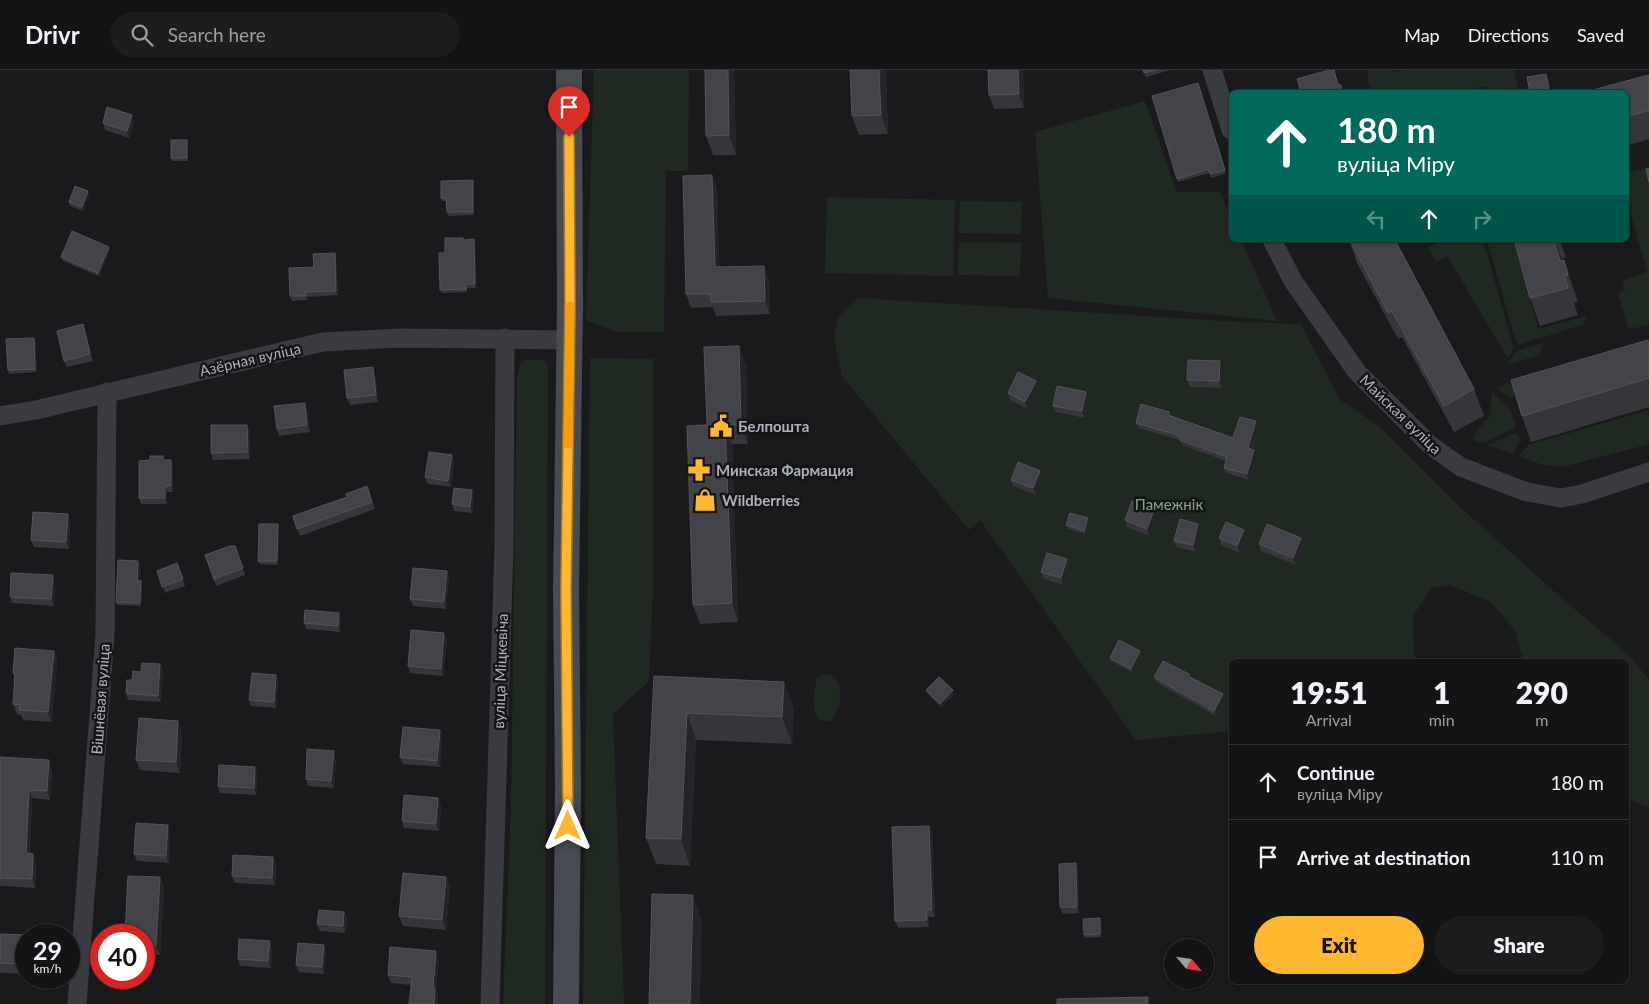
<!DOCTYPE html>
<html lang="en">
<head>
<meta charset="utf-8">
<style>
  body { margin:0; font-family:Lato,sans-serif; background:#1d1d1f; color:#f1f3f6; height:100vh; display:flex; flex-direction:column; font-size:19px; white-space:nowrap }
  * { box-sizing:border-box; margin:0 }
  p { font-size:16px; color:#9d9ea1 }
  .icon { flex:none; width:28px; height:28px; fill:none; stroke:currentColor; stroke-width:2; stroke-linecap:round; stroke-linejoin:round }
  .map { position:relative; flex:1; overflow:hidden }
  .details { position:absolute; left:1229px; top:589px; width:400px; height:325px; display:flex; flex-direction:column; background:#141416; border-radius:8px; box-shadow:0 1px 4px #0004,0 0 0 1px #333335 }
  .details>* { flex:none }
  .hud { position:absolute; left:1229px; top:20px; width:400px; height:152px; border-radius:8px; box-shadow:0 1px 4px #0004,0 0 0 1px #333335; background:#00695c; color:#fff; overflow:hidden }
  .needle { width:32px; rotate:119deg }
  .buttons { position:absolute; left:1164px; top:869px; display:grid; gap:10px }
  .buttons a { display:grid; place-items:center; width:50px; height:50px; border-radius:50%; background:#141416; box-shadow:0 1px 4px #0004,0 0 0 1px #333335; font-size:25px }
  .speed { position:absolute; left:15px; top:854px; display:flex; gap:10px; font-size:25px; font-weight:700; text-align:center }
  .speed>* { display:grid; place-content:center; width:65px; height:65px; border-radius:50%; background:#141416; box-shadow:0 1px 4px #0004,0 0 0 1px #333335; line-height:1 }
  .speed small { font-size:12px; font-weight:400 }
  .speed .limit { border:8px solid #d22; background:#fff; color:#111 }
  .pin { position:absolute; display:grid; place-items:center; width:42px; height:42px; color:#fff; margin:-51px -21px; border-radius:50% 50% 50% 0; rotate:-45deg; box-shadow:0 0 5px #0007 }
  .pin .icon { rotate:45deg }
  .me { position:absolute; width:55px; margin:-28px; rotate:0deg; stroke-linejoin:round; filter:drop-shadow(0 0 4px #0008) }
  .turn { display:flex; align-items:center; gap:18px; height:105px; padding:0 25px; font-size:22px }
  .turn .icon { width:65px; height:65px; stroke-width:2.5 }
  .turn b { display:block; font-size:35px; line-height:42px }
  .lanes { display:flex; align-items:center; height:48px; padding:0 25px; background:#0003; justify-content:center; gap:25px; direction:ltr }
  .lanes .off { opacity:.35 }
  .eta { display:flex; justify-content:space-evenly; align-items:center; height:85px; text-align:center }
  .eta b { font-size:30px; font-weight:800; line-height:35px }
  .action { display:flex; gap:10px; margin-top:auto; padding:10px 25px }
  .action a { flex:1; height:58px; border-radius:30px; background:#ffb630; color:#111; font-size:20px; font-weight:800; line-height:58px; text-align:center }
  .action a+a { background:#1d1d1f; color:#f1f3f6 }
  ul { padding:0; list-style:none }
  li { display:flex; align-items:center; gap:15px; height:75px; padding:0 25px; border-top:1px solid #333335 }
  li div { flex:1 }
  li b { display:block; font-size:19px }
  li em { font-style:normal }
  header { display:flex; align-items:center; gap:30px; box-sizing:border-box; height:70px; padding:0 25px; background:#141416; border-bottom:1px solid #333335 }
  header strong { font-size:24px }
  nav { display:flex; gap:28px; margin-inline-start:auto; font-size:18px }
  .search { width:350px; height:45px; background:#1d1d1f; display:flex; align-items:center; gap:12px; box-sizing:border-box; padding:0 18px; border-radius:28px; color:#9d9ea1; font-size:19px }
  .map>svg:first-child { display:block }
  .green { fill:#1f2921 }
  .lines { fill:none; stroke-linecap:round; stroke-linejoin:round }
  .street { stroke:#3b3c42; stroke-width:19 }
  .secondary { stroke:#494b53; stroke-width:26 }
  .wall { fill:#36363b }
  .shaded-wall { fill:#252529 }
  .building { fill:#434449; stroke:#53555b }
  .route-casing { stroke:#a6761f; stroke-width:12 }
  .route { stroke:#ffb630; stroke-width:9 }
  .slow { stroke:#f59e0b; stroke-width:9 }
  .labels { text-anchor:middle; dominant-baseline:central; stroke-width:5; stroke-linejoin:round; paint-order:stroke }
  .street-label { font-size:15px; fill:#acb2bd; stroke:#151518 }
  .poi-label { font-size:15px; font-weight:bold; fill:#acb2bd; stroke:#151518; text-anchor:start }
  .park-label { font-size:15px; fill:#81aa83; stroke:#151518 }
</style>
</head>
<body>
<header>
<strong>Drivr</strong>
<div class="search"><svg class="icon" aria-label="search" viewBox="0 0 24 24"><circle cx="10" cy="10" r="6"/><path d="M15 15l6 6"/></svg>Search here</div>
<nav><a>Map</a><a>Directions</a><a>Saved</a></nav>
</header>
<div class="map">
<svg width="1649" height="934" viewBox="0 0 1649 934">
  <rect width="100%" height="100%" fill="#1a1a1d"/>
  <g class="green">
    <polygon points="594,0 689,0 688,101 666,101 664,262 617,262 586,250"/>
    <polygon points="1369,0 1395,0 1395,2 1403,0 1514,0 1517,12 1518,22 1488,22 1486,16 1462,22 1371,22 1367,8"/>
    <polygon points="1145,31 1177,122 1220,122 1231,147 1231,170 1241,170 1277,251 1048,228 1035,62"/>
    <polygon points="1649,97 1649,255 1628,259 1618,224 1625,220 1622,211 1647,202 1626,128 1626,103"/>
    <polygon points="827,127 955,130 953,206 825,203"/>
    <polygon points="960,131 1022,132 1021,164 959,163"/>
    <polygon points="1445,170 1483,170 1513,276 1512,283 1507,287 1448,187 1436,192 1428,177"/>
    <polygon points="1487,170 1513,170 1538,259 1587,246 1583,255 1520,274 1516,272"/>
    <polygon points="959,172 1021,173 1020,206 958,205"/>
    <polygon points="859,228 1241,252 1301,254 1339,329 1380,357 1460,437 1565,531 1628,584 1649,610 1649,737 1626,729 1626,591 1523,591 1516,562 1491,532 1450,515 1432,518 1413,546 1414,585 1417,591 1231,591 1231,661 1136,670 980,450 969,460 842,306 834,267 839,246"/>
    <polygon points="1542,273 1543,277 1539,285 1508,295 1507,294 1517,281"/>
    <polygon points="590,288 653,289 653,517 649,611 613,644 624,934 583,934"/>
    <polygon points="526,290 544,290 548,295 545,934 503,934 511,740 517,308 521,293"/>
    <polygon points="1520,310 1512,329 1495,318"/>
    <polygon points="1492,323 1509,337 1516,357 1483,373 1473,370 1475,363 1490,346"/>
    <polygon points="1649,340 1649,374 1563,397 1540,394 1519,386 1528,375"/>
    <polygon points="1517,363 1520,370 1513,384 1487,375"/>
    <path d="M822 604 830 605 839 613C841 628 841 640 830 651H821C809 639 815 621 817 607Z"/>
  </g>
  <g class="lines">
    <g class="street">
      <polyline points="1212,0 1231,60"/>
      <polyline points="1272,170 1293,211 1357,302 1430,375 1461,397 1527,422 1561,428 1582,424 1649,402"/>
      <polyline points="0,346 36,340 323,272 399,268 570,270"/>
      <polyline points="77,934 105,564 107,322"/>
      <polyline points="490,934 504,476 505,268"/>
    </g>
    <polyline class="secondary" points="566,934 568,717 566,519 570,235 569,0"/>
  </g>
  <g class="wall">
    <polygon points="705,0 734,0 736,85 713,85 706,66"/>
    <polygon points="886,0 888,64 859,65 852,46"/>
    <polygon points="988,0 1023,0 1024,38 994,39 989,25"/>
    <polygon points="1143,0 1170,0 1146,7"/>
    <polygon points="1546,4 1550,21 1544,22 1531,22 1527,7"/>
    <polygon points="1649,5 1649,69 1626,76 1626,22"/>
    <polygon points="1198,13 1226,103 1211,108 1209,103 1178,112 1152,26"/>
    <polygon points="134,52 129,68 105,60 103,53"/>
    <polygon points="188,74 188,91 172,91 171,88"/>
    <polygon points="473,110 474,114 474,145 448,146 447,142 447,131 442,131 441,128"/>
    <polygon points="717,119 719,197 769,209 770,244 716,246 713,237 691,238 686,224"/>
    <polygon points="89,124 83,141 70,136 69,132"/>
    <polygon points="464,170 475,173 476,218 467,218 467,222 442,223 440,220 445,183"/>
    <polygon points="1349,170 1395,170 1474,319 1484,346 1454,362 1402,267 1398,269 1357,193"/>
    <polygon points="1514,170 1560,170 1566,187 1562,189 1562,190 1564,190 1578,232 1574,233 1578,245 1540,256 1530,228"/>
    <polygon points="109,177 110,180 99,206 63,191 61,187"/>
    <polygon points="335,183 336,187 338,225 307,227 307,230 292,231 290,226 314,197"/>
    <polygon points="85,261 93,291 67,297 64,291"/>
    <polygon points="34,268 35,271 37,302 9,304 8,300"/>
    <polygon points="1649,273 1649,337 1531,372 1522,346"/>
    <polygon points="746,295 748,374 732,374 738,552 700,554 693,535 707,355"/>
    <polygon points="1222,298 1222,318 1190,317 1187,310"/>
    <polygon points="375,304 378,332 350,335 347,328"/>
    <polygon points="1036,311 1038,318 1028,339 1010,330 1008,323"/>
    <polygon points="1088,329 1084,348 1056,342 1053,336"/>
    <polygon points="307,340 310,362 279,366 277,359"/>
    <polygon points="1169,342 1171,346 1233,368 1256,351 1258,356 1252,379 1256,385 1249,410 1226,403 1224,398 1226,391 1182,375 1180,370 1138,358 1136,353"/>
    <polygon points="247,355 250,362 250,389 213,390 211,383"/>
    <polygon points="452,385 454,392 451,417 428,414 425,407"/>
    <polygon points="150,390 165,390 173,396 173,422 167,422 167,434 141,434 139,428"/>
    <polygon points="1043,408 1036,425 1013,416 1011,410"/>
    <polygon points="367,416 375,439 300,466 293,446 347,427"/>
    <polygon points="472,420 474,427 472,443 454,441 452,434"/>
    <polygon points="1154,440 1156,447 1149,466 1127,457 1125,450"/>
    <polygon points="68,444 70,451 69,479 34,477 31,470"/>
    <polygon points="1088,448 1089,452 1086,464 1068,459 1066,455"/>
    <polygon points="279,457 278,495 260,494 258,491"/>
    <polygon points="1201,461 1195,482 1177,477 1174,471"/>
    <polygon points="1246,467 1240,483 1221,475 1219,468"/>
    <polygon points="1301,468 1304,475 1296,495 1261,481 1259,474"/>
    <polygon points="235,476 245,505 216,516 205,485"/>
    <polygon points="177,493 185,516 165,523 157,501"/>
    <polygon points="140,494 139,511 142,514 141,536 117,535 116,532"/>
    <polygon points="1069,496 1063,515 1044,509 1041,502"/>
    <polygon points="447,501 449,507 446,539 413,536 410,529"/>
    <polygon points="55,512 54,536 12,533 10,527"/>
    <polygon points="339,543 341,550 340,562 306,559 304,553"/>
    <polygon points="447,570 443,606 410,603 408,596"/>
    <polygon points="54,581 57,591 52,652 23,650 21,645 17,644 13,634 15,609 13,603"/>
    <polygon points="1140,581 1141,585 1132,602 1111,591 1110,588"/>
    <polygon points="163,601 161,632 128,630 126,623 132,610 141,602"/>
    <polygon points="1189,604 1190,608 1225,629 1216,646 1156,612 1154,607"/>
    <polygon points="276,605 278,610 276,638 251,636 249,630"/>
    <polygon points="654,606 794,638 792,674 696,670 690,796 656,794 646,768"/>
    <polygon points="926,620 953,620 954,624 941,637 927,623"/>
    <polygon points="440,660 442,667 440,697 403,694 400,687"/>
    <polygon points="182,661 180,703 140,700 136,690"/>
    <polygon points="0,687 52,699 50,730 32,728 30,784 33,784 36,792 35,818 0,816"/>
    <polygon points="336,688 334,718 308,716 306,709"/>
    <polygon points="257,704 256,725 220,723 218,716"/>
    <polygon points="438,728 441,735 439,761 404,758 402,751"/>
    <polygon points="168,755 170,762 169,793 137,791 134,784"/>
    <polygon points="932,762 935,847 929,847 929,857 898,858 895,851"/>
    <polygon points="1076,793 1078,800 1079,843 1063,844 1060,837"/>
    <polygon points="276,794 275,815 235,813 232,806"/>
    <polygon points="446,807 450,817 446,860 403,856 399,846"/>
    <polygon points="164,818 160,885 144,885 144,865"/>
    <polygon points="344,842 347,849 345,863 320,861 317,854"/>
    <polygon points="1101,852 1102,867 1085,868 1084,865"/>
    <polygon points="0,864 26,865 26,904 0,903"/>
    <polygon points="324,875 326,882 324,904 299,902 296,895"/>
    <polygon points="272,878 271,898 240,896 238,889"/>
    <polygon points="439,889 436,920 438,927 411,915 391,913 388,905"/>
  </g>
  <g class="shaded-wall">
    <polygon points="728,0 734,0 736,85 729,65"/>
    <polygon points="879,0 886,0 888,64 881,45"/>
    <polygon points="1018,0 1023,0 1024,38 1019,24"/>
    <polygon points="1334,0 1342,20 1341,15 1343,22 1341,22"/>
    <polygon points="132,45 134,52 129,68 127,61"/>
    <polygon points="187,70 188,74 188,91 187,88"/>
    <polygon points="712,105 717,119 720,211 715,197"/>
    <polygon points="473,110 474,114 474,145 473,142"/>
    <polygon points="88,121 89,124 83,141 82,137"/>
    <polygon points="474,169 475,173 476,218 475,214"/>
    <polygon points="1554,170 1555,170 1562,189 1566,205 1560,191"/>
    <polygon points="1559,170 1560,170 1566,187"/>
    <polygon points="109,177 110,180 99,206 98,203"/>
    <polygon points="335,183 336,187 338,225 336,221"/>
    <polygon points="1564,190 1578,232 1568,205"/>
    <polygon points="764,196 769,209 770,244 765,231"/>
    <polygon points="83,254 85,261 93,291 90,284"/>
    <polygon points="34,268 35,271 37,302 35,299"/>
    <polygon points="739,276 746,295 748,374 741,355"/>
    <polygon points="1220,291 1222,298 1222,318 1219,311"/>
    <polygon points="373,297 375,304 378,332 376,325"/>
    <polygon points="1036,311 1038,318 1028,339 1025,332"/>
    <polygon points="1086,322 1088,329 1084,348 1082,341"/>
    <polygon points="305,333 307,340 310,362 307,355"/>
    <polygon points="1256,351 1258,356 1250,384 1248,378"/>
    <polygon points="247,355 250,362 250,389 248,382"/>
    <polygon points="725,355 732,374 738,552 732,533"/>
    <polygon points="1254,380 1256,385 1249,410 1247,404"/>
    <polygon points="452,385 454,392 451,417 448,411"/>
    <polygon points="171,390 173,396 173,422 171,416"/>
    <polygon points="1040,401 1043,408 1036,425 1033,418"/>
    <polygon points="165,416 167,422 167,434 165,428"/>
    <polygon points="472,420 474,427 472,443 470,437"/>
    <polygon points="1154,440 1156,447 1149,466 1147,459"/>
    <polygon points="68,444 70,451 69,479 66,472"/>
    <polygon points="1088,448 1089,452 1086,464 1084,461"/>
    <polygon points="278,454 279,457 278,495 277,491"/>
    <polygon points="1198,454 1201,461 1195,482 1193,475"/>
    <polygon points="1244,460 1246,467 1240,483 1237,476"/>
    <polygon points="1301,468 1304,475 1296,495 1293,488"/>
    <polygon points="1067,489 1069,496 1063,515 1061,508"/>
    <polygon points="138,491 140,494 138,515 137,512"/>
    <polygon points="447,501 449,507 446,539 444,532"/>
    <polygon points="53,505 55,512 54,536 51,529"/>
    <polygon points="141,510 142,514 141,536 140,533"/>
    <polygon points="339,543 341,550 340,562 338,556"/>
    <polygon points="444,563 447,570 443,606 441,599"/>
    <polygon points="54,581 57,591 52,652 48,642"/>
    <polygon points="1140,581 1141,585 1132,602 1131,599"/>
    <polygon points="160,594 163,601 161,632 158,626"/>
    <polygon points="276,605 278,610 276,638 274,632"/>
    <polygon points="784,612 794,638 792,674 782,647"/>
    <polygon points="953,620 954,624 941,637 940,634"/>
    <polygon points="1223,624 1225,629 1216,646 1214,641"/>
    <polygon points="687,643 696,670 690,796 681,769"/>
    <polygon points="178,651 182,661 180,703 176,692"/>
    <polygon points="440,660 442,667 440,697 437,691"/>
    <polygon points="334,681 336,688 334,718 331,711"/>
    <polygon points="49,690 52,699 50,730 47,721"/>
    <polygon points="255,697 257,704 256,725 254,718"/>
    <polygon points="29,720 32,728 29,792 26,783"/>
    <polygon points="438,728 441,735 439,761 436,754"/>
    <polygon points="168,755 170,762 169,793 166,786"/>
    <polygon points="929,756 932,762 935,847 932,840"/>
    <polygon points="33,784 36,792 35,818 32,809"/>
    <polygon points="273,787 276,794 275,815 272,808"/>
    <polygon points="1076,793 1078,800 1079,843 1077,837"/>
    <polygon points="160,807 164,818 160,885 156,875"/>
    <polygon points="446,807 450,817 446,860 442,850"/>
    <polygon points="693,825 702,851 700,934 690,934"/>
    <polygon points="927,840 929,847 929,857 927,850"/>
    <polygon points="344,842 347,849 345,863 343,856"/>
    <polygon points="1100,848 1101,852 1102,867 1100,864"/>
    <polygon points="270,871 272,878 271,898 268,891"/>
    <polygon points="324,875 326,882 324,904 322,897"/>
    <polygon points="436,881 439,889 436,920 438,927 438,934 434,934 433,918"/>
  </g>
  <g class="building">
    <polygon points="705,0 728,0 729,65 706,66"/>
    <polygon points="850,0 879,0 881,45 852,46"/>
    <polygon points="988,0 1018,0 1019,24 989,25"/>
    <polygon points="1143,0 1156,0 1144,3"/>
    <polygon points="1329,0 1334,0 1338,15 1341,15 1342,22 1301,22 1297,9"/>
    <polygon points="1546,4 1549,18 1530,22 1527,7"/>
    <polygon points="1649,5 1649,40 1626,47 1626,22 1585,22"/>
    <polygon points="1198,13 1225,100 1210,104 1208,99 1177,109 1152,26"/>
    <polygon points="107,37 132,45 127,61 103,53"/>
    <rect x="171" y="70" width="16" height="18"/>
    <polygon points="1649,98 1649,112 1646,99"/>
    <polygon points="712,105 715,197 764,196 765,231 711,232 711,224 686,224 683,106"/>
    <polygon points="473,110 473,142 447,142 446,128 441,128 441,111"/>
    <polygon points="75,116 88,121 82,137 69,132"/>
    <polygon points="72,161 109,177 98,203 61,187"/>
    <polygon points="445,168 463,168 463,170 474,169 475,214 465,214 466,219 440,220 439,183 445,183"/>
    <polygon points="1350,170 1395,170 1474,319 1444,336 1392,241 1388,243"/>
    <polygon points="1514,170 1554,170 1560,191 1564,190 1568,205 1564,206 1568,218 1530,228"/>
    <polygon points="335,183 336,221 305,222 305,226 290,226 289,198 314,197 313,184"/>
    <polygon points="83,254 90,284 64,291 57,261"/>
    <polygon points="34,268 35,299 8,300 6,269"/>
    <polygon points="1648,270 1649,274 1649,308 1522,346 1511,310"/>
    <polygon points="739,276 741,355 725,355 732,533 693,535 687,356 707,355 704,277"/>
    <polygon points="1188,290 1220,291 1219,311 1187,310"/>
    <polygon points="373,297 376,325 347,328 344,300"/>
    <polygon points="1018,302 1036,311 1025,332 1008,323"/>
    <polygon points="1057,316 1086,322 1082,341 1053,336"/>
    <polygon points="305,333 307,355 277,359 274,336"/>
    <polygon points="1141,334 1169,342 1168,345 1233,368 1240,347 1256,351 1248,378 1254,380 1247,404 1224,398 1227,387 1180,370 1181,366 1136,353"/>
    <polygon points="211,355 247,355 248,382 211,383"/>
    <polygon points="429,382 452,385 448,411 425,407"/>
    <polygon points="150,386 163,386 163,390 171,390 171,416 165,416 165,428 139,428 139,391 150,390"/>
    <polygon points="1018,392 1040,401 1033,418 1011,410"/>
    <polygon points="367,416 372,432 297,459 293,446 347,427 346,424"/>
    <polygon points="454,418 472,420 470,437 452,434"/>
    <polygon points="1132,431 1154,440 1147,459 1125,450"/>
    <polygon points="33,442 68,444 66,472 31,470"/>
    <polygon points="1070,443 1088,448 1084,461 1066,455"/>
    <polygon points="1180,449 1198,454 1193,475 1174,471"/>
    <polygon points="1226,452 1244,460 1237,476 1219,468"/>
    <polygon points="259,454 278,454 277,491 258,491"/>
    <polygon points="1267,454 1301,468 1293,488 1259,474"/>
    <polygon points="230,476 235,476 243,498 214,509 205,485"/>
    <polygon points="1047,483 1067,489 1061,508 1041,502"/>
    <polygon points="118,490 138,491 137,512 141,510 140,533 116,532"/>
    <polygon points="177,493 183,509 162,517 157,501"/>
    <polygon points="413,498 447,501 444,532 410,529"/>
    <polygon points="11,503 53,505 51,529 10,527"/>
    <polygon points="305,540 339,543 338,556 304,553"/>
    <polygon points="411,560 444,563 441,599 408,596"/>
    <polygon points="1119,570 1140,581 1131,599 1110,588"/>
    <polygon points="15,578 54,581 48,642 19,640 20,635 13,634 15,603 13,603"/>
    <polygon points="1163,591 1189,604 1188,606 1223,624 1214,641 1154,607"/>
    <polygon points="142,593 160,594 158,626 126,623 127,610 132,610 133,601 141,602"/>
    <polygon points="252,603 276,605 274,632 249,630"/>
    <polygon points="654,606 784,612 782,647 687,643 681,769 646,768"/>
    <polygon points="939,607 953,620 940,634 926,620"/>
    <polygon points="139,648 178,651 176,692 136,690"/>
    <polygon points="403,657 440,660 437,691 400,687"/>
    <polygon points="307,679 334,681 331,711 306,709"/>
    <polygon points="0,687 49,690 47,721 29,720 26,783 33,784 32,809 0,808"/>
    <polygon points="219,695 255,697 254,718 218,716"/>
    <polygon points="404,725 438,728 436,754 402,751"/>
    <polygon points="136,753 168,755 166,786 134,784"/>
    <polygon points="929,756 932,840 927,840 927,850 895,851 892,757"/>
    <polygon points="233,785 273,787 272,808 232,806"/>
    <polygon points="1076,793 1077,837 1060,837 1059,794"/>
    <polygon points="403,803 446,807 442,850 399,846"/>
    <polygon points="128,806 160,807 156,875 144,875 144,865 125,865"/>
    <polygon points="652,824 693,825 690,934 649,934"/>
    <polygon points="319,840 344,842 343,856 317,854"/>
    <polygon points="1100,848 1100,864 1084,865 1083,849"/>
    <polygon points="0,864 26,865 26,894 0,893"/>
    <polygon points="239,869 270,871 268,891 238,889"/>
    <polygon points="298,873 324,875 322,897 296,895"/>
    <polygon points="390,877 436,881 433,918 435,918 434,934 409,934 412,907 388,905"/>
    <polygon points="1148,927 1148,934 1057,934 1057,929"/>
  </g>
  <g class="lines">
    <defs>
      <polyline id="route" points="568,756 566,519 570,235 569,67"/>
    </defs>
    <use href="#route" class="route-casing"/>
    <use href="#route" class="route"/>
    <polyline class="slow" points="568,374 570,236"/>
  </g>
  <defs>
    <symbol id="civic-bare" viewBox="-9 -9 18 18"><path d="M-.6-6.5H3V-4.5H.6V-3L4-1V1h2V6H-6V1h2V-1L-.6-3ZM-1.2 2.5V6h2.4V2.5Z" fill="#ffb630" stroke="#151518" stroke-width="2.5" paint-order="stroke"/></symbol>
    <symbol id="pharmacy-bare" viewBox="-9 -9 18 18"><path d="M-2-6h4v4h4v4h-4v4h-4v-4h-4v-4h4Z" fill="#ffb630" stroke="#151518" stroke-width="2.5" paint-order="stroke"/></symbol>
    <symbol id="shop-bare" viewBox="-9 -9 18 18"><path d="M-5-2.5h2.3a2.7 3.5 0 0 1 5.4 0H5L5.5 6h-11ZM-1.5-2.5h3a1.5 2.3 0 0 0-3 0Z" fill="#ffb630" stroke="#151518" stroke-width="2.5" paint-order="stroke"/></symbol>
  </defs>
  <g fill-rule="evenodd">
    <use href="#civic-bare" x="705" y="340" width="32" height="32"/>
    <use href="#pharmacy-bare" x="683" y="384" width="32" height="32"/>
    <use href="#shop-bare" x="689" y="414" width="32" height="32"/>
  </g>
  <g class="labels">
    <g class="street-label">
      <text transform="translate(250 289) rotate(-13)">Азёрная вуліца</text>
      <text transform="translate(1401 344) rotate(44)">Майская вуліца</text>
      <text transform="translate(500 601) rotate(-88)">вуліца Міцкевіча</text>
      <text transform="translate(100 629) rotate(-86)">Вішнёвая вуліца</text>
    </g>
    <g class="poi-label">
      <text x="738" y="356">Белпошта</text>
      <text x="716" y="400">Минская Фармация</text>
      <text x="722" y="430">Wildberries</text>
    </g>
    <g class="park-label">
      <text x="1169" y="434">Памежнік</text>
    </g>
  </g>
</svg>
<div class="buttons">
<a><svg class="needle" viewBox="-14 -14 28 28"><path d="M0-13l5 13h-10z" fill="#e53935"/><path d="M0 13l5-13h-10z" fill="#9d9ea1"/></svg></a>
</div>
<div class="speed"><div>29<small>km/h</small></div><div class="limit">40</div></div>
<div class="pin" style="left:569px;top:67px;background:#d93025"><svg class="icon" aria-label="arrive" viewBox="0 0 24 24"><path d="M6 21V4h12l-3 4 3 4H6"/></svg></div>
<svg class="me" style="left:568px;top:756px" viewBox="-20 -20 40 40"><path d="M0-17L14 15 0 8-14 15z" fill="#ffb630" stroke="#fff" stroke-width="4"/></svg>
<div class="hud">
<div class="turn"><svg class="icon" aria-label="ahead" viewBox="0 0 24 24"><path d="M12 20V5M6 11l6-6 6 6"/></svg><div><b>180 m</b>вуліца Міру</div></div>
<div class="lanes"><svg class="icon off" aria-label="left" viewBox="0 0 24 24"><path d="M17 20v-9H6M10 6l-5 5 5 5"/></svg><svg class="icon" aria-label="ahead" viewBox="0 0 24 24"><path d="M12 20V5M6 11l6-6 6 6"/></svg><svg class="icon off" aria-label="right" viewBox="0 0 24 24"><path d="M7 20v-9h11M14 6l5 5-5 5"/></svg></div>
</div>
<section class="details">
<div class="eta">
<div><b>19:51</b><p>Arrival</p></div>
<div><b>1</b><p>min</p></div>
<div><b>290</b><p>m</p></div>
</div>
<ul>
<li><svg class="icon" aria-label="ahead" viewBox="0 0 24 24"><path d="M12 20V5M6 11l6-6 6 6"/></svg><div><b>Continue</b><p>вуліца Міру</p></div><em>180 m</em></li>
<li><svg class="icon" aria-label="arrive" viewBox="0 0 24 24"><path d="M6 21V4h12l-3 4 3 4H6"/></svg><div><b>Arrive at destination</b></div><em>110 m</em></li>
</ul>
<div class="action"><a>Exit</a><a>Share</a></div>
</section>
</div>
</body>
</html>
